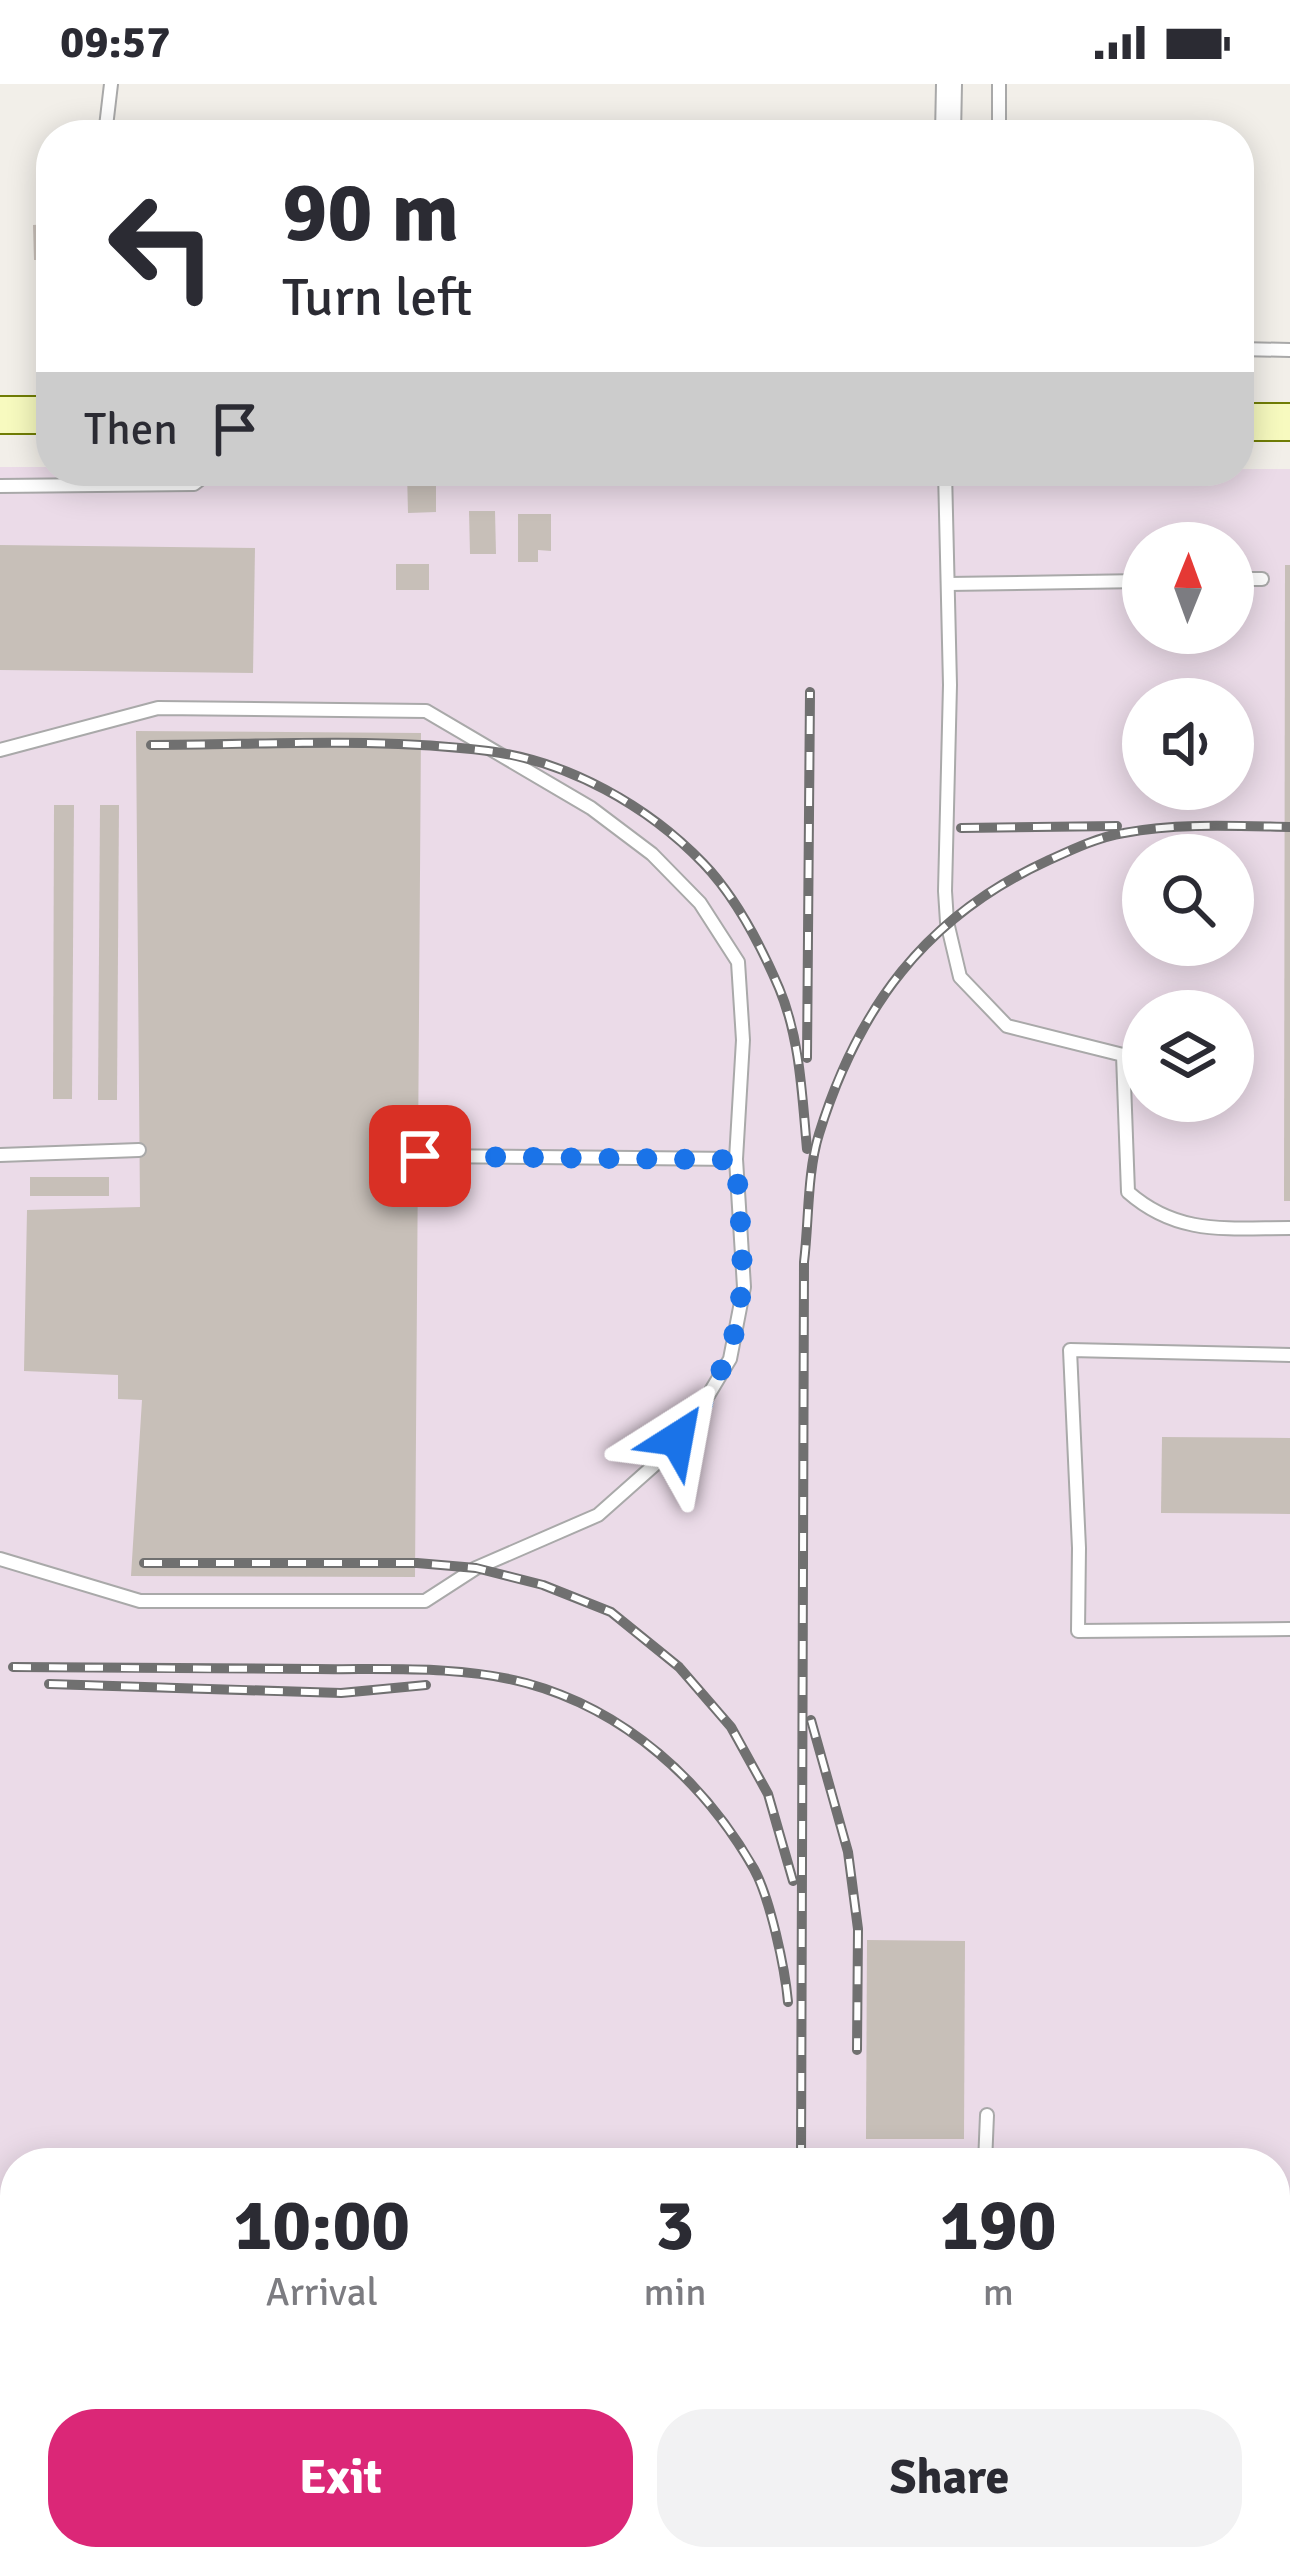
<!DOCTYPE html>
<html lang="en">
<head>
<meta charset="utf-8">
<style>
  body { margin:0; font-family:Signika,sans-serif; background:#f2f2f3; color:#2b2b33; height:100vh; display:flex; flex-direction:column; font-size:45px; white-space:nowrap }
  * { box-sizing:border-box; margin:0 }
  p { font-size:39px; color:#7c7c81 }
  .icon { flex:none; width:66px; height:66px; fill:none; stroke:currentColor; stroke-width:2; stroke-linecap:round; stroke-linejoin:round }
  .map { position:relative; flex:1; overflow:hidden }
  .drawer { position:absolute; left:0px; top:2064px; width:1290px; height:423px; display:flex; flex-direction:column; background:#fff; border-radius:48px 48px 0 0; box-shadow:0 6px 30px #0003 }
  .drawer>* { flex:none }
  .top-card { position:absolute; left:36px; top:36px; width:1218px; height:366px; border-radius:48px; box-shadow:0 6px 30px #0003; background:#fff; color:#2b2b33; overflow:hidden }
  .needle { width:78px; rotate:1deg }
  .buttons { position:absolute; left:1122px; top:438px; display:grid; gap:24px }
  .buttons a { display:grid; place-items:center; width:132px; height:132px; border-radius:50%; background:#fff; box-shadow:0 6px 30px #0003; font-size:60px }
  .pin { position:absolute; display:grid; place-items:center; width:102px; height:102px; color:#fff; margin:-51px; border-radius:24px; box-shadow:0 6px 18px #0006 }
  .me { position:absolute; width:132px; margin:-66px; rotate:34deg; stroke-linejoin:round; filter:drop-shadow(0 0 9px #0008) }
  .turn { display:flex; align-items:center; gap:42px; height:252px; padding:0 48px; font-size:54px }
  .turn .icon { width:156px; height:156px; stroke-width:2.5 }
  .turn b { display:block; font-size:84px; line-height:102px }
  .then { display:flex; align-items:center; height:114px; padding:0 48px; background:#0003; gap:24px; font-size:45px }
  .eta { display:flex; justify-content:space-evenly; align-items:center; height:204px; text-align:center }
  .eta b { font-size:72px; font-weight:700; line-height:84px }
  .cta { display:flex; gap:24px; margin-top:auto; padding:24px 48px }
  .cta a { flex:1; height:138px; border-radius:48px; background:#db2777; color:#fff; font-size:48px; font-weight:700; line-height:138px; text-align:center }
  .cta a+a { background:#f2f2f3; color:#2b2b33 }
  .status { display:flex; justify-content:space-between; align-items:center; height:84px; padding:0 60px; background:#fff; direction:ltr }
  .status svg { height:33px; fill:currentColor }
  .map>svg:first-child { display:block }
  .industrial { fill:#ebdbe8; fill-rule:evenodd }
  .building { fill:#c7bfb8 }
  .lines { fill:none; stroke-linecap:round; stroke-linejoin:round }
  .service-casing { stroke:#a9a9a9; stroke-width:16 }
  .minor-casing { stroke:#a9a9a9; stroke-width:28 }
  .secondary-casing { stroke:#707d05; stroke-width:40 }
  .service { stroke:#fff; stroke-width:12 }
  .minor { stroke:#fff; stroke-width:24 }
  .secondary { stroke:#f7fabf; stroke-width:36 }
  .rail-casing { stroke:#707070; stroke-width:10 }
  .rail { stroke:#fff; stroke-width:6; stroke-dasharray:18; stroke-linecap:butt }
  .route { stroke:#1a73e8; stroke-width:21; stroke-dasharray:0 37.8 }
</style>
</head>
<body>
<div class="status"><b>09:57</b><svg viewBox="0 0 49 12"><path d="M0 12V9h3v3zM5 12V6h3v6zM10 12V3h3v9zM15 12V0h3v12zM26 1h20v11H26zM47 4h2v5h-2z"/></svg></div>
<div class="map">
<svg width="1290" height="2486" viewBox="0 0 1290 2486">
  <rect width="100%" height="100%" fill="#f2efe9"/>
  <path class="industrial" d="M0 383H51V387L1290 385V2486H0ZM1143 459H1233V549H1143ZM1143 615H1233V705H1143ZM1143 771H1233V861H1143ZM1143 927H1233V1017H1143ZM15 2079H1275V2472H15Z"/>
  <g class="building">
    <polygon points="51,140 51,176 34,176 33,141"/>
    <polygon points="436,387 436,428 408,429 407,388"/>
    <polygon points="469,427 495,427 496,470 470,470"/>
    <polygon points="518,430 551,430 551,467 538,466 538,478 518,478"/>
    <polygon points="0,461 255,464 253,589 0,586"/>
    <rect x="396" y="480" width="33" height="26"/>
    <polygon points="1285,481 1290,481 1290,1117 1284,1117"/>
    <polygon points="136,647 421,649 415,1493 131,1492 142,1316 118,1315 118,1291 24,1287 27,1126 140,1123"/>
    <polygon points="54,721 74,721 72,1015 53,1015"/>
    <polygon points="100,721 119,721 117,1016 98,1016"/>
    <rect x="30" y="1093" width="79" height="19"/>
    <polygon points="1162,1353 1290,1354 1290,1430 1161,1429"/>
    <polygon points="867,1856 965,1857 964,2055 866,2055"/>
    <polygon points="0,2324 15,2324 15,2472 661,2472 661,2486 0,2486"/>
    <rect x="995" y="2472" width="249" height="14"/>
  </g>
  <g class="lines">
    <defs>
      <g id="service">
        <polyline points="105,51 111,0"/>
        <polyline points="999,51 999,0"/>
        <polyline points="1239,265 1290,266"/>
        <path d="M945 387 950 601 945 807 947 838 960 893 1007 942 1123 971 1128 1108C1178 1152 1228 1144 1290 1144"/>
        <polyline points="0,402 194,400 211,387"/>
        <polyline points="1233,495 1262,495"/>
        <polyline points="948,500 1143,497"/>
        <polyline points="0,666 158,624 426,627 591,724 652,770 700,819 738,878 743,956 736,1075 744,1203 730,1275 694,1335 660,1376 598,1431 476,1484 425,1517 140,1517 0,1475"/>
        <polyline points="0,1071 139,1066"/>
        <polyline points="420,1072 736,1075"/>
        <polyline points="1290,1271 1070,1266 1079,1464 1078,1547 1290,1545"/>
        <polyline points="985,2079 987,2031"/>
        <polyline points="0,2236 4,2224 15,2221"/>
        <polyline points="707,2472 707,2486"/>
      </g>
      <g id="minor">
        <polyline points="948,51 949,0"/>
        <polyline points="0,2131 15,2131"/>
        <polyline points="1275,2136 1290,2136"/>
      </g>
      <g id="secondary">
        <polyline points="0,331 51,331"/>
        <polyline points="1239,338 1290,338"/>
      </g>
    </defs>
    <use href="#service" class="service-casing"/>
    <use href="#minor" class="minor-casing"/>
    <use href="#secondary" class="secondary-casing"/>
    <use href="#service" class="service"/>
    <use href="#minor" class="minor"/>
    <use href="#secondary" class="secondary"/>
    <defs>
      <g id="rail">
        <path d="M151 661C262 661 378 653 488 667 568 677 648 722 703 779 735 812 761 862 779 904 800 954 802 1011 807 1065"/>
        <polyline points="961,744 1117,742"/>
        <polyline points="807,974 810,608"/>
        <polyline points="144,1479 417,1479 476,1484 543,1501 611,1528 679,1583 731,1643 768,1710 793,1797"/>
        <path d="M13 1583C114 1584 215 1585 316 1585 385 1586 459 1581 526 1599 625 1626 704 1697 754 1785 770 1814 785 1884 788 1918"/>
        <polyline points="49,1600 341,1609 426,1601"/>
        <polyline points="811,1636 848,1768 858,1845 857,1966"/>
        <path d="M801 2079 804 1178C809 1137 807 1089 819 1050 858 924 925 833 1047 777 1071 766 1098 753 1124 749 1178 739 1235 742 1290 743"/>
        <polyline points="863,2472 872,2486"/>
      </g>
    </defs>
    <use href="#rail" class="rail-casing"/>
    <use href="#rail" class="rail"/>
  </g>
  <g class="lines">
    <path class="route" d="M420 1072 736 1076C744 1195 757 1255 677 1355"/>
  </g>
</svg>
<div class="buttons">
<a><svg class="needle" viewBox="-14 -14 28 28"><path d="M0-13l5 13h-10z" fill="#e53935"/><path d="M0 13l5-13h-10z" fill="#7c7c81"/></svg></a>
<a><svg class="icon" aria-label="sound" viewBox="0 0 24 24"><path d="M4 9h4l5-4v14l-5-4H4zM17 9q2 3 0 6"/></svg></a>
<a><svg class="icon" aria-label="search" viewBox="0 0 24 24"><circle cx="10" cy="10" r="6"/><path d="M15 15l6 6"/></svg></a>
<a><svg class="icon" aria-label="layers" viewBox="0 0 24 24"><path d="M12 4l9 5-9 5-9-5zM3 14l9 5 9-5"/></svg></a>
</div>
<div class="pin" style="left:420px;top:1072px;background:#d93025"><svg class="icon" aria-label="arrive" viewBox="0 0 24 24"><path d="M6 21V4h12l-3 4 3 4H6"/></svg></div>
<svg class="me" style="left:677px;top:1355px" viewBox="-20 -20 40 40"><path d="M0-17L14 15 0 8-14 15z" fill="#1a73e8" stroke="#fff" stroke-width="4"/></svg>
<div class="top-card">
<div class="turn"><svg class="icon" aria-label="left" viewBox="0 0 24 24"><path d="M17 20v-9H6M10 6l-5 5 5 5"/></svg><div><b>90 m</b>Turn left</div></div>
<div class="then">Then<svg class="icon" aria-label="arrive" viewBox="0 0 24 24"><path d="M6 21V4h12l-3 4 3 4H6"/></svg></div>
</div>
<section class="drawer">
<div class="eta">
<div><b>10:00</b><p>Arrival</p></div>
<div><b>3</b><p>min</p></div>
<div><b>190</b><p>m</p></div>
</div>
<div class="cta"><a>Exit</a><a>Share</a></div>
</section>
</div>
</body>
</html>
